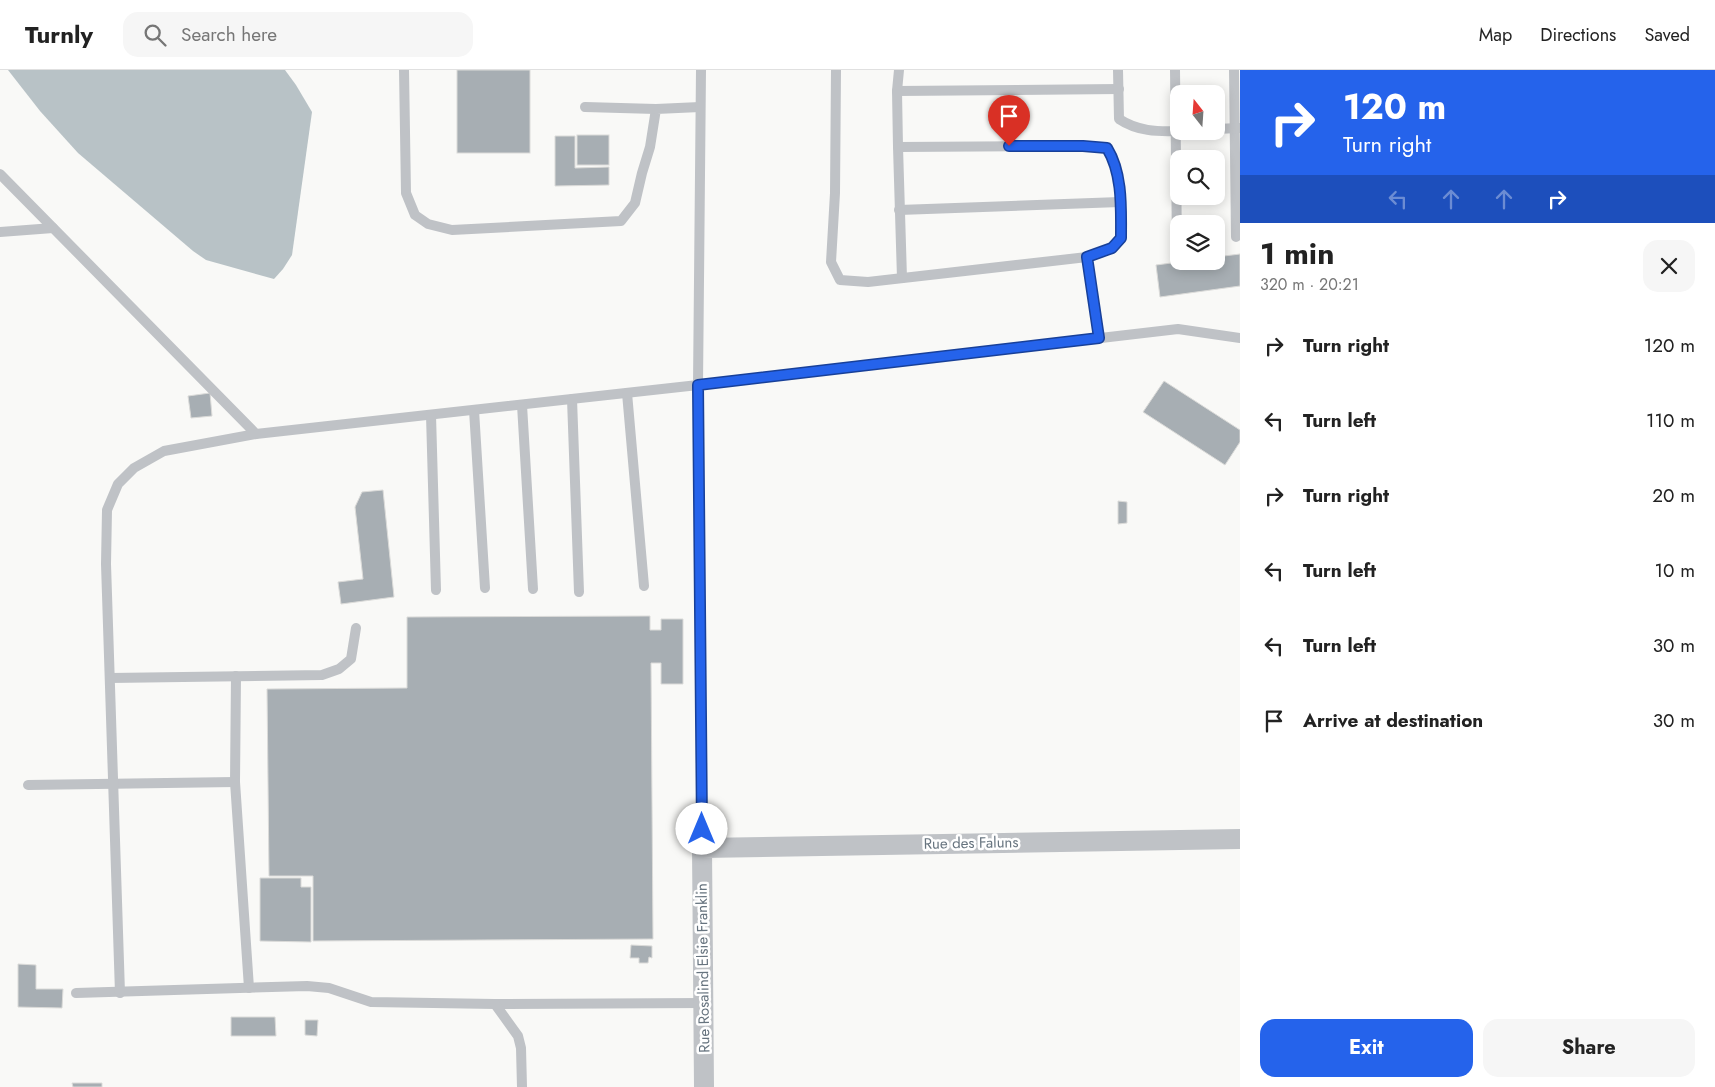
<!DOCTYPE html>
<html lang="en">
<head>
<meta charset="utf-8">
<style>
  body { margin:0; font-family:Jost,sans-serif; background:#f6f6f6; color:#222; height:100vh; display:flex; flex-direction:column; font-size:19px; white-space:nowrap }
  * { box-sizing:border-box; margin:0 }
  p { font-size:16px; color:#767676 }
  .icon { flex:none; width:28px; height:28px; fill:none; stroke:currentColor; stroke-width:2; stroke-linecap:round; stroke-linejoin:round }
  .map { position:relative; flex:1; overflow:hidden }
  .sheet { display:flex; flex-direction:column; background:#fff; width:475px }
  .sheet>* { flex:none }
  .hud { background:#2563eb; color:#fff; overflow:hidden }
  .needle { width:32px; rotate:343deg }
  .tools { position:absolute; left:1170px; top:15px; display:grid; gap:10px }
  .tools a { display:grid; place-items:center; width:55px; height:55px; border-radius:10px; background:#fff; box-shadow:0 2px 12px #0003; font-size:25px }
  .pin { position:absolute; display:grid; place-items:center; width:42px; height:42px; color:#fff; margin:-51px -21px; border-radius:50% 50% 50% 0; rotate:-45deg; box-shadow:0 0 5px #0007 }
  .pin .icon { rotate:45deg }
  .me { position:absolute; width:55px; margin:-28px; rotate:0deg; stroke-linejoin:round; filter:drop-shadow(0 0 4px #0008) }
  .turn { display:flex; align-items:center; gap:18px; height:105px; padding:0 20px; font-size:22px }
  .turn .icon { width:65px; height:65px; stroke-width:2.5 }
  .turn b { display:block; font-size:35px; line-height:42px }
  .lanes { display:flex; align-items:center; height:48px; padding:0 20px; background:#0003; justify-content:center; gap:25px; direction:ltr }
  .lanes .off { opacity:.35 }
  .round { display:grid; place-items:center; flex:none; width:52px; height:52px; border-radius:15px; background:#f6f6f6 }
  .summary { display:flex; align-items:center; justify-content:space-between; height:85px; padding:0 20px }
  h1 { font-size:30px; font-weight:700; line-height:38px }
  .action { display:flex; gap:10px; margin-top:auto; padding:10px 20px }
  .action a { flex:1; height:58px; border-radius:15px; background:#2563eb; color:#fff; font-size:20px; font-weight:700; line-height:58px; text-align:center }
  .action a+a { background:#f6f6f6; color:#222 }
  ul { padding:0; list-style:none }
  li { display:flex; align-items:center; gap:15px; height:75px; padding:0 20px }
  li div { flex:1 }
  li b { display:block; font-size:19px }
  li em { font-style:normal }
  header { display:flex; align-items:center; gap:30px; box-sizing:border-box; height:70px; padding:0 25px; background:#fff; border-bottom:1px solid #e0e0e0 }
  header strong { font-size:24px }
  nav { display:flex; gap:28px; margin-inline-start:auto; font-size:18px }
  .search { width:350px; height:45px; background:#f6f6f6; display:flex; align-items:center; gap:12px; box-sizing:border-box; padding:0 18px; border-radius:15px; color:#767676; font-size:19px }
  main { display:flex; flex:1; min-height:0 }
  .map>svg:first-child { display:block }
  .water { fill:#b8c2c6 }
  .building { fill:#a7aeb3; stroke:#dbdbd9 }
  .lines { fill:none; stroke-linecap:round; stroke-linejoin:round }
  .service { stroke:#bfc2c6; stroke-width:10 }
  .minor { stroke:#bfc2c6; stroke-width:20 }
  .route-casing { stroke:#184099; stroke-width:12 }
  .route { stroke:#2563eb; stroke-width:9 }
  .labels { text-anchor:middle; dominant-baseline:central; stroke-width:5; stroke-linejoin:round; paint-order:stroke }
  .street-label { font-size:15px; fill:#67747f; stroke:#fff }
</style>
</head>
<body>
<header>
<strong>Turnly</strong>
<div class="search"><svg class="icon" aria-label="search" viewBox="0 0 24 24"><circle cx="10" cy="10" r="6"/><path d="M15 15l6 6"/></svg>Search here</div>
<nav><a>Map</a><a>Directions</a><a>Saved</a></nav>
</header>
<main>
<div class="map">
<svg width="1240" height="1017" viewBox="0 0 1240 1017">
  <rect width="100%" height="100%" fill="#f9f9f7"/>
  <polygon class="water" points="8,0 285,0 296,15 312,42 292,185 283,199 274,209 206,190 193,181 78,83 40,41"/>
  <g class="building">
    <rect x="457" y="0" width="73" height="83"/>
    <rect x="577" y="65" width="32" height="30"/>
    <polygon points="555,66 575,66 575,98 609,97 609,115 555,116"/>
    <polygon points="1240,184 1240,216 1160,227 1156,195 1187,191 1216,191 1216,187"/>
    <polygon points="1164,311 1240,360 1240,372 1225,395 1143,342"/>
    <polygon points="210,323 212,346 191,348 188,326"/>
    <polygon points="383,420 394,527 341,534 338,512 363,509 355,437 362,422"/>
    <polygon points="1118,431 1127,432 1127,453 1118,454"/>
    <polygon points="650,546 650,560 661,560 661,549 683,549 683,614 661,614 661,593 651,593 653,869 313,871 313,806 269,806 267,619 407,618 407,547"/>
    <polygon points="260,808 301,808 301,817 311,817 311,872 260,871"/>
    <polygon points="631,875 652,876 652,888 649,887 648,893 639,893 639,888 630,888"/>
    <polygon points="18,894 36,895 36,919 63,919 62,938 18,937"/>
    <polygon points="231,947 275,947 276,966 231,966"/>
    <polygon points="305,950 318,950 317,966 305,965"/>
    <polygon points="72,1013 102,1013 102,1017 73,1017"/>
  </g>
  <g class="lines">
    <g class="service">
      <polyline points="404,0 406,123 415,145 428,154 452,160 621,151 635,133 642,103 650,77 656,39 700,37"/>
      <polyline points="701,0 698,315 702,778"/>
      <polyline points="836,0 835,123 831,192 840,210 868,212 1087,187"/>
      <polyline points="899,0 897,21 1119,19"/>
      <path d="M1118 0 1119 49C1137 61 1157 62 1179 61"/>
      <polyline points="1175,0 1177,177"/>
      <polyline points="1234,0 1236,167"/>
      <polyline points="897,21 898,77"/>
      <polyline points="585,37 656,39"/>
      <polyline points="1216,59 1239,58"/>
      <polyline points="0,104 256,364 698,315 1178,259 1240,268"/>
      <polyline points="899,140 1120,132"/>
      <polyline points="0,162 53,158"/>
      <path d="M902 208 898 77 1083 76 1107 78C1123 104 1121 139 1121 169L1112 178 1087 187 1099 268"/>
      <polyline points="627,323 644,516"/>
      <polyline points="572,329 579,522"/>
      <polyline points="522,335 533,519"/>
      <polyline points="474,340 485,518"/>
      <polyline points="431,345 436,520"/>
      <polyline points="236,606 235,712 249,918"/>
      <polyline points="110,608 322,605 339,599 351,589 356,558"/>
      <polyline points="28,715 235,712"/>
      <polyline points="76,923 307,916 329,918 371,932 495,934 703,933"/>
      <polyline points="120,923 106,494 107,440 118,414 134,398 164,381 256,364"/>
      <polyline points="495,934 518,966 521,978 522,1017"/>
    </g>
    <polyline class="minor" points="704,1017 702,778 1240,769"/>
  </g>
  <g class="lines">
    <defs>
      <path id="route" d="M702 759 698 315 1099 268 1087 187 1112 178 1121 168C1121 139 1123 104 1107 78L1083 76H1009"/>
    </defs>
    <use href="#route" class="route-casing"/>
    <use href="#route" class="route"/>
  </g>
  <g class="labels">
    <g class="street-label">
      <text transform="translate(971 773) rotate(-1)">Rue des Faluns</text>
      <text transform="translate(703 898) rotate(-91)">Rue Rosalind Elsie Franklin</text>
    </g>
  </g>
</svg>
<div class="tools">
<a><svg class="needle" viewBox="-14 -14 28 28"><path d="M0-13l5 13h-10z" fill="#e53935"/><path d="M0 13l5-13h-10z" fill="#767676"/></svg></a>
<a><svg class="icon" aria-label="search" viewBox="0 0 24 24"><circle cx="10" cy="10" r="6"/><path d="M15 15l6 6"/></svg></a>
<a><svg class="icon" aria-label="layers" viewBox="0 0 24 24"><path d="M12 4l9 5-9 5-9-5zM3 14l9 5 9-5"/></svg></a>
</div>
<div class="pin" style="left:1009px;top:76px;background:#d93025"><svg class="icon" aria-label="arrive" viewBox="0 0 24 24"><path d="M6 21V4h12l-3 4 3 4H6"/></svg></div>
<svg class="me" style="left:702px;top:759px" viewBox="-20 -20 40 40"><circle r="19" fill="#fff"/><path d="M0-13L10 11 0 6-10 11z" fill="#2563eb"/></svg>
</div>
<section class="sheet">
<div class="hud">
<div class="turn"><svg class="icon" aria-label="right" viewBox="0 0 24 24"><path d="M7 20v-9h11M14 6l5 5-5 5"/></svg><div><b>120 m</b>Turn right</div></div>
<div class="lanes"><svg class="icon off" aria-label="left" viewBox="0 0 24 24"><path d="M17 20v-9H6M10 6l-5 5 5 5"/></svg><svg class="icon off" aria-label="ahead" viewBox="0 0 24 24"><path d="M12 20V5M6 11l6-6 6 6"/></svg><svg class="icon off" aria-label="ahead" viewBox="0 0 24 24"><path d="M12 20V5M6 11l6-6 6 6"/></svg><svg class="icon" aria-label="right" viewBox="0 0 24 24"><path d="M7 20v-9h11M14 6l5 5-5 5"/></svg></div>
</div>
<div class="summary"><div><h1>1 min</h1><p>320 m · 20:21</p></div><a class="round"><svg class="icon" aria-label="close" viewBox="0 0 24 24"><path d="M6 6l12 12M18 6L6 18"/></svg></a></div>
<ul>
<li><svg class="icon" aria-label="right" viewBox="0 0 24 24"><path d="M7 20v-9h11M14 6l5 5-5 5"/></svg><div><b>Turn right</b></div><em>120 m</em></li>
<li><svg class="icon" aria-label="left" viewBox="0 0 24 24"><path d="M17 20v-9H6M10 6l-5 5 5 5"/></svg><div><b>Turn left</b></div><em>110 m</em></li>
<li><svg class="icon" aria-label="right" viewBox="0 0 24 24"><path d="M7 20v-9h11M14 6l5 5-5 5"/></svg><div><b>Turn right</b></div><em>20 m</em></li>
<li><svg class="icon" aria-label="left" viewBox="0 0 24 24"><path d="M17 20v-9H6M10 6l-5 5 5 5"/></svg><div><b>Turn left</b></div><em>10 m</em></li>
<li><svg class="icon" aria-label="left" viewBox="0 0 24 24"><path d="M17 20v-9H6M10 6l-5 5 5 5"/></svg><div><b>Turn left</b></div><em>30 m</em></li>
<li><svg class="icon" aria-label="arrive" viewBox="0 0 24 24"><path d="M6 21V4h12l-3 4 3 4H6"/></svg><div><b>Arrive at destination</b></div><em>30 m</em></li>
</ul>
<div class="action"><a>Exit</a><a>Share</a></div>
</section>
</main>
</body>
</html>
